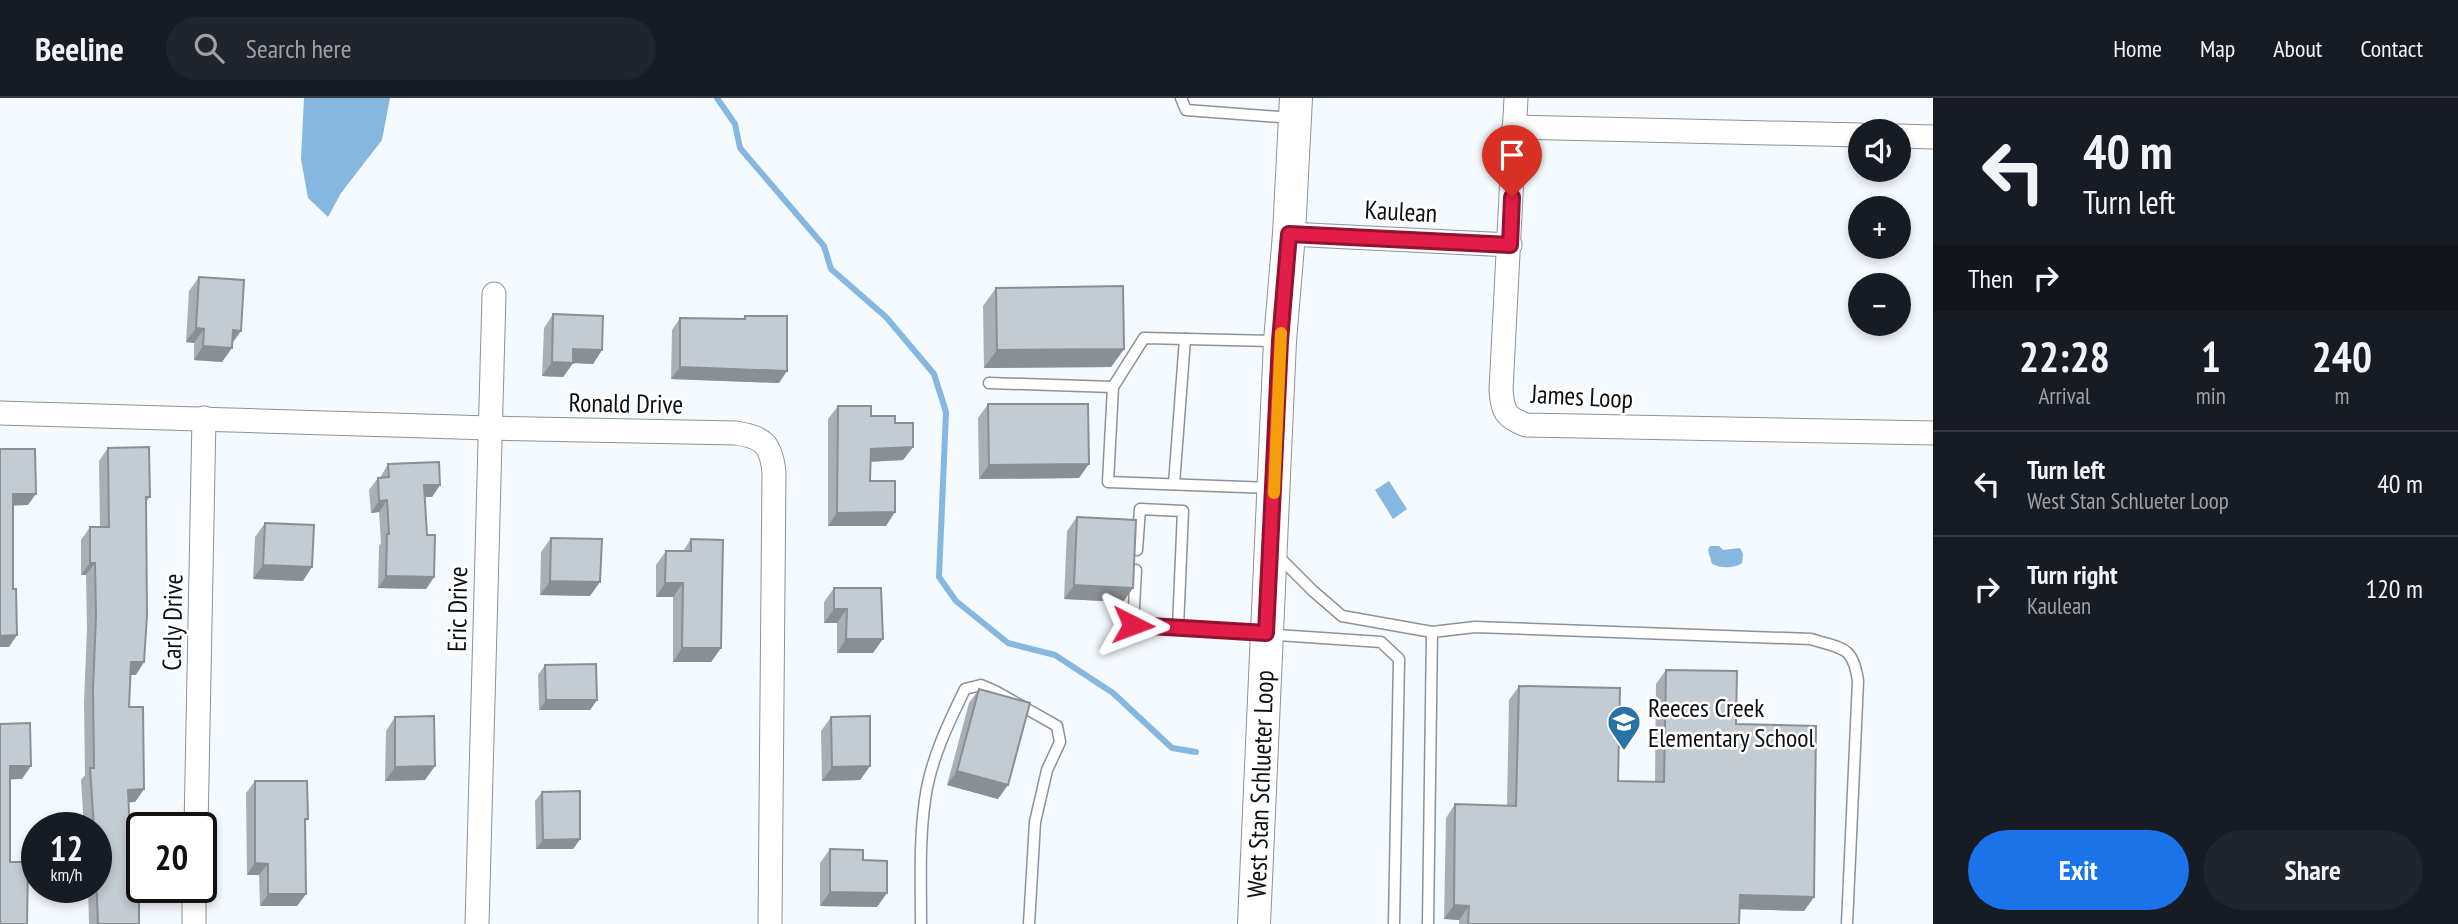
<!DOCTYPE html>
<html lang="en">
<head>
<meta charset="utf-8">
<style>
  body { margin:0; font-family:"PT Sans Narrow",sans-serif; background:#20242c; color:#f1f3f6; height:100vh; display:flex; flex-direction:column; font-size:26px; white-space:nowrap }
  * { box-sizing:border-box; margin:0 }
  p { font-size:23px; color:#9ea1a6 }
  .icon { flex:none; width:38px; height:38px; fill:none; stroke:currentColor; stroke-width:2; stroke-linecap:round; stroke-linejoin:round }
  .map { position:relative; flex:1; overflow:hidden }
  .details { display:flex; flex-direction:column; background:#171b24; width:525px }
  .details>* { flex:none }
  .top-card { background:#171b24; color:#f1f3f6; overflow:hidden }
  .fabs { position:absolute; left:1848px; top:21px; display:grid; gap:14px }
  .fabs a { display:grid; place-items:center; width:63px; height:63px; border-radius:50%; background:#171b24; box-shadow:0 4px 10px #0003; font-size:35px }
  .speed { position:absolute; left:21px; top:714px; display:flex; gap:14px; font-size:35px; font-weight:700; text-align:center }
  .speed>* { display:grid; place-content:center; width:91px; height:91px; border-radius:50%; background:#171b24; box-shadow:0 4px 10px #0003; line-height:1 }
  .speed small { font-size:18px; font-weight:400 }
  .speed .limit { border:4px solid #111; border-radius:10px; background:#fff; color:#111 }
  .pin { position:absolute; display:grid; place-items:center; width:60px; height:60px; color:#fff; margin:-72px -30px; border-radius:50% 50% 50% 0; rotate:-45deg; box-shadow:0 0 7px #0007 }
  .pin .icon { rotate:45deg }
  .me { position:absolute; width:77px; margin:-38px; rotate:93deg; stroke-linejoin:round; filter:drop-shadow(0 0 5px #0008) }
  .turn { display:flex; align-items:center; gap:24px; height:147px; padding:0 35px; font-size:32px }
  .turn .icon { width:91px; height:91px; stroke-width:2.5 }
  .turn b { display:block; font-size:49px; line-height:60px }
  .then { display:flex; align-items:center; height:66px; padding:0 35px; background:#0003; gap:14px; font-size:26px }
  .eta { display:flex; justify-content:space-evenly; align-items:center; height:119px; text-align:center }
  .eta b { font-size:42px; font-weight:700; line-height:49px }
  .button { display:flex; gap:14px; margin-top:auto; padding:14px 35px }
  .button a { flex:1; height:80px; border-radius:42px; background:#1a73e8; color:#fff; font-size:28px; font-weight:700; line-height:80px; text-align:center }
  .button a+a { background:#20242c; color:#f1f3f6 }
  ul { padding:0; list-style:none }
  li { display:flex; align-items:center; gap:21px; height:105px; padding:0 35px; border-top:2px solid #363941 }
  li div { flex:1 }
  li b { display:block; font-size:26px }
  li em { font-style:normal }
  header { display:flex; align-items:center; gap:42px; box-sizing:border-box; height:98px; padding:0 35px; background:#171b24; border-bottom:2px solid #363941 }
  header strong { font-size:33px }
  nav { display:flex; gap:38px; margin-inline-start:auto; font-size:24px }
  .search { width:490px; height:63px; background:#20242c; display:flex; align-items:center; gap:18px; box-sizing:border-box; padding:0 24px; border-radius:38px; color:#9ea1a6; font-size:26px }
  main { display:flex; flex:1; min-height:0 }
  .map>svg:first-child { display:block }
  .water { fill:#86b7e0 }
  .lines { fill:none; stroke-linecap:round; stroke-linejoin:round }
  .stream { stroke:#86b7e0; stroke-width:6 }
  .service-casing { stroke:#8b9299; stroke-width:13 }
  .minor-casing { stroke:#8b9299; stroke-width:25 }
  .secondary-casing { stroke:#8b9299; stroke-width:34 }
  .service { stroke:#fff; stroke-width:10 }
  .minor { stroke:#fff; stroke-width:23 }
  .secondary { stroke:#fff; stroke-width:32 }
  .wall { fill:#a9afb5 }
  .shaded-wall { fill:#898f94 }
  .building { fill:#c4ccd3; stroke:#898f94; stroke-width:2 }
  .route-casing { stroke:#92132f; stroke-width:18 }
  .route { stroke:#e11d48; stroke-width:12 }
  .slow { stroke:#f59e0b; stroke-width:12 }
  .labels { text-anchor:middle; dominant-baseline:central; stroke-width:5; stroke-linejoin:round; paint-order:stroke }
  .street-label { font-size:26px; fill:#0d1012; stroke:#fff }
  .poi-label { font-size:26px; fill:#0d1012; stroke:#fff; text-anchor:start }
</style>
</head>
<body>
<header>
<strong>Beeline</strong>
<div class="search"><svg class="icon" aria-label="search" viewBox="0 0 24 24"><circle cx="10" cy="10" r="6"/><path d="M15 15l6 6"/></svg>Search here</div>
<nav><a>Home</a><a>Map</a><a>About</a><a>Contact</a></nav>
</header>
<main>
<div class="map">
<svg width="1933" height="826" viewBox="0 0 1933 826">
  <rect width="100%" height="100%" fill="#f5fafe"/>
  <g class="water">
    <polygon points="304,0 390,0 382,42 341,95 328,119 308,100 301,61"/>
    <polygon points="1389,383 1407,411 1393,421 1375,392"/>
    <path d="M1710 448H1719L1723 452 1740 450 1743 456 1742 465C1734 471 1720 470 1712 466L1708 452Z"/>
  </g>
  <g class="lines">
    <polyline class="stream" points="717,0 735,26 740,50 824,148 831,171 886,219 934,276 946,314 939,479 956,503 1008,545 1055,557 1113,595 1172,650 1196,654"/>
    <defs>
      <g id="service">
        <polyline points="1181,0 1186,12 1292,20"/>
        <polyline points="989,285 1113,289"/>
        <polyline points="1174,386 1185,241"/>
        <polyline points="1271,390 1108,384 1113,289 1144,240 1276,243"/>
        <polyline points="1137,452 1140,411 1183,413 1178,529"/>
        <path d="M1276 456 1313 493 1342 518 1432 534 1475 529 1811 541C1842 551 1853 547 1858 583L1847 826"/>
        <polyline points="1136,472 1133,527 1381,544 1399,561 1394,826"/>
        <path d="M921 826C921 785 919 743 925 702 930 663 948 626 965 591L981 587 995 593 1057 628 1060 644 1047 672 1035 724 1029 826"/>
        <polyline points="1428,826 1432,534"/>
      </g>
      <g id="minor">
        <path d="M1516 0 1501 292C1503 314 1505 319 1526 327L1933 335"/>
        <polyline points="1514,29 1860,37"/>
        <polyline points="1899,38 1933,39"/>
        <polyline points="1289,136 1510,147"/>
        <path d="M0 315 489 330 736 335C763 339 771 346 774 374L770 826"/>
        <polyline points="196,730 204,320"/>
        <polyline points="194,826 194,789"/>
        <polyline points="477,826 494,196"/>
      </g>
      <polyline id="secondary" points="1254,826 1280,243 1289,136 1296,0"/>
    </defs>
    <use href="#service" class="service-casing"/>
    <use href="#minor" class="minor-casing"/>
    <use href="#secondary" class="secondary-casing"/>
    <use href="#service" class="service"/>
    <use href="#minor" class="minor"/>
    <use href="#secondary" class="secondary"/>
  </g>
  <g class="wall">
    <polygon points="199,179 222,264 194,262 194,245 186,244 189,193"/>
    <polygon points="996,190 1124,251 1111,269 984,270 983,208"/>
    <polygon points="553,216 602,252 593,266 573,265 563,279 542,278 544,230"/>
    <polygon points="745,218 779,285 671,281 672,232 680,220 742,221"/>
    <polygon points="988,306 1079,380 979,381 978,320"/>
    <polygon points="838,308 895,325 913,349 903,362 871,364 870,383 886,428 828,428 828,321"/>
    <polygon points="108,350 150,399 146,404 136,577 130,577 129,609 144,691 135,704 128,704 130,736 139,778 139,826 89,826 88,789 96,789 96,730 84,730 81,682 85,677 84,604 87,530 86,477 81,477 81,442 90,429 100,429 99,363"/>
    <polygon points="388,366 440,387 432,399 425,399 427,437 434,479 426,491 378,490 379,448 381,445 379,414 371,415 369,392 378,380 380,380"/>
    <polygon points="1077,419 1133,490 1123,504 1064,501 1067,433"/>
    <polygon points="265,425 303,483 253,481 255,439"/>
    <polygon points="551,440 590,498 540,497 541,454"/>
    <polygon points="691,441 721,550 711,564 673,564 673,499 656,499 656,467 666,453 683,453"/>
    <polygon points="834,490 873,555 837,555 837,525 824,525 824,504"/>
    <polygon points="545,567 597,602 590,612 539,612 538,577"/>
    <polygon points="1666,572 1736,626 1814,799 1804,813 1739,811 1739,826 1459,826 1459,822 1444,821 1446,720 1455,706 1507,708 1509,602 1519,588 1618,683 1655,684 1656,586"/>
    <polygon points="979,591 998,701 947,687 969,605"/>
    <polygon points="395,619 425,682 385,683 386,633"/>
    <polygon points="831,619 870,668 860,682 822,683 821,633"/>
    <polygon points="255,683 308,721 305,724 306,796 297,808 260,808 259,777 247,777 246,695"/>
    <polygon points="542,694 580,741 573,751 536,751 535,703"/>
    <polygon points="830,751 863,762 877,809 820,808 820,765"/>
  </g>
  <g class="shaded-wall">
    <polygon points="196,230 204,231 194,245 186,244"/>
    <polygon points="233,232 241,233 231,247"/>
    <polygon points="203,248 232,250 222,264 194,262"/>
    <polygon points="573,251 602,252 593,266 573,265 563,279 542,278 552,264"/>
    <polygon points="1124,251 1111,269 984,270 997,252"/>
    <polygon points="680,269 787,273 779,285 671,281"/>
    <polygon points="913,349 903,362 861,364 871,351"/>
    <polygon points="1089,366 1079,380 979,381 989,367"/>
    <polygon points="424,387 440,387 432,399 416,399"/>
    <polygon points="13,396 36,396 28,407 5,408"/>
    <polygon points="387,402 379,414 371,415 379,403"/>
    <polygon points="895,414 886,428 828,428 837,415"/>
    <polygon points="90,465 95,465 86,477 81,477"/>
    <polygon points="263,467 312,469 303,483 253,481"/>
    <polygon points="386,478 434,479 426,491 378,490"/>
    <polygon points="550,483 600,484 590,498 540,497"/>
    <polygon points="665,485 683,485 673,499 656,499"/>
    <polygon points="1074,487 1133,490 1123,504 1064,501"/>
    <polygon points="834,511 847,511 837,525 824,525"/>
    <polygon points="17,537 9,549 0,549 0,538"/>
    <polygon points="846,541 883,541 873,555 837,555"/>
    <polygon points="682,550 721,550 711,564 673,564"/>
    <polygon points="131,564 144,564 136,577 122,577"/>
    <polygon points="546,602 597,602 590,612 539,612"/>
    <polygon points="10,668 31,668 22,681 0,682"/>
    <polygon points="435,668 425,682 385,683 395,669"/>
    <polygon points="870,668 860,682 822,683 832,669"/>
    <polygon points="957,673 1008,687 998,701 947,687"/>
    <polygon points="144,691 135,704 119,705 128,692"/>
    <polygon points="580,741 573,751 536,751 543,742"/>
    <polygon points="255,765 268,766 259,777 247,777"/>
    <polygon points="830,794 887,795 877,809 820,808"/>
    <polygon points="268,796 306,796 297,808 260,808"/>
    <polygon points="1740,797 1814,799 1804,813 1730,811"/>
    <polygon points="1454,807 1469,808 1459,822 1444,821"/>
  </g>
  <g class="building">
    <polygon points="199,179 244,182 241,233 233,232 232,250 203,248 204,231 196,230"/>
    <polygon points="1123,188 1124,251 997,252 996,190"/>
    <polygon points="553,216 603,218 602,252 573,251 573,265 552,264"/>
    <polygon points="745,218 787,218 787,273 680,269 680,220 745,221"/>
    <polygon points="988,306 1088,306 1089,366 989,367"/>
    <polygon points="838,308 871,308 871,318 895,318 895,325 913,325 913,349 871,351 870,383 895,383 895,414 837,415"/>
    <polygon points="149,349 150,399 146,399 147,518 144,564 131,564 129,609 143,609 144,691 128,692 130,736 142,737 141,774 139,774 139,826 98,826 96,773 96,730 94,730 90,670 94,670 93,591 96,518 95,465 90,465 90,429 109,429 108,350"/>
    <polygon points="0,351 35,351 36,396 13,396 13,491 16,491 17,537 0,538"/>
    <polygon points="439,364 440,387 424,387 427,437 435,437 434,479 386,478 387,436 389,436 387,402 379,403 378,380 389,379 388,366"/>
    <polygon points="1077,419 1136,422 1133,490 1074,487"/>
    <polygon points="265,425 314,427 312,469 263,467"/>
    <polygon points="551,440 602,441 600,484 550,483"/>
    <polygon points="691,441 723,442 721,550 682,550 683,485 665,485 666,453 691,453"/>
    <polygon points="834,490 881,490 883,541 846,541 847,511 834,511"/>
    <polygon points="596,566 597,602 546,602 545,567"/>
    <polygon points="1666,572 1737,573 1736,626 1816,628 1814,799 1740,797 1739,826 1468,826 1469,808 1454,807 1455,706 1516,708 1519,588 1620,590 1618,683 1664,684"/>
    <polygon points="979,591 1030,605 1008,687 957,673"/>
    <polygon points="434,618 435,668 395,669 395,619"/>
    <polygon points="870,618 870,668 832,669 831,619"/>
    <polygon points="30,625 31,668 10,668 10,764 28,764 27,826 0,826 0,626"/>
    <polygon points="255,683 307,683 308,721 305,721 306,796 268,796 268,766 255,765"/>
    <polygon points="580,693 580,741 543,742 542,694"/>
    <polygon points="830,751 863,752 863,762 887,763 887,795 830,794"/>
  </g>
  <g class="lines">
    <defs>
      <polyline id="route" points="1133,527 1266,535 1280,243 1289,136 1510,147 1512,99"/>
    </defs>
    <use href="#route" class="route-casing"/>
    <use href="#route" class="route"/>
    <polyline class="slow" points="1274,395 1281,235"/>
  </g>
  <defs>
    <symbol id="school-pin" viewBox="-11 -11 22 30"><path d="M0 17L-7.5 6A9.5 9.5 0 1 1 7.5 6Z" fill="#2a72a6" stroke="#fff"/><path d="M0-5L7-2L0 1L-7-2ZM-4 1L0 2.5L4 1V4Q0 6-4 4Z" fill="#fff"/></symbol>
  </defs>
  <g fill-rule="evenodd">
    <use href="#school-pin" x="1605" y="605" width="38" height="52"/>
  </g>
  <g class="labels">
    <g class="street-label">
      <text transform="translate(1401 113) rotate(3)">Kaulean</text>
      <text transform="translate(1582 298) rotate(3)">James Loop</text>
      <text transform="translate(626 305) rotate(1)">Ronald Drive</text>
      <text transform="translate(457 511) rotate(-89)">Eric Drive</text>
      <text transform="translate(172 524) rotate(-89)">Carly Drive</text>
      <text transform="translate(1260 686) rotate(-88)">West Stan Schlueter Loop</text>
    </g>
    <g class="poi-label">
      <text x="1648" y="609">Reeces Creek<tspan x="1648" dy="30">Elementary School</tspan></text>
    </g>
  </g>
</svg>
<div class="fabs">
<a><svg class="icon" aria-label="sound" viewBox="0 0 24 24"><path d="M4 9h4l5-4v14l-5-4H4zM17 9q2 3 0 6"/></svg></a>
<a>+</a>
<a>−</a>
</div>
<div class="speed"><div>12<small>km/h</small></div><div class="limit">20</div></div>
<div class="pin" style="left:1512px;top:99px;background:#d93025"><svg class="icon" aria-label="arrive" viewBox="0 0 24 24"><path d="M6 21V4h12l-3 4 3 4H6"/></svg></div>
<svg class="me" style="left:1133px;top:527px" viewBox="-20 -20 40 40"><path d="M0-17L14 15 0 8-14 15z" fill="#e11d48" stroke="#fff" stroke-width="4"/></svg>
</div>
<section class="details">
<div class="top-card">
<div class="turn"><svg class="icon" aria-label="left" viewBox="0 0 24 24"><path d="M17 20v-9H6M10 6l-5 5 5 5"/></svg><div><b>40 m</b>Turn left</div></div>
<div class="then">Then<svg class="icon" aria-label="right" viewBox="0 0 24 24"><path d="M7 20v-9h11M14 6l5 5-5 5"/></svg></div>
</div>
<div class="eta">
<div><b>22:28</b><p>Arrival</p></div>
<div><b>1</b><p>min</p></div>
<div><b>240</b><p>m</p></div>
</div>
<ul>
<li><svg class="icon" aria-label="left" viewBox="0 0 24 24"><path d="M17 20v-9H6M10 6l-5 5 5 5"/></svg><div><b>Turn left</b><p>West Stan Schlueter Loop</p></div><em>40 m</em></li>
<li><svg class="icon" aria-label="right" viewBox="0 0 24 24"><path d="M7 20v-9h11M14 6l5 5-5 5"/></svg><div><b>Turn right</b><p>Kaulean</p></div><em>120 m</em></li>
</ul>
<div class="button"><a>Exit</a><a>Share</a></div>
</section>
</main>
</body>
</html>
